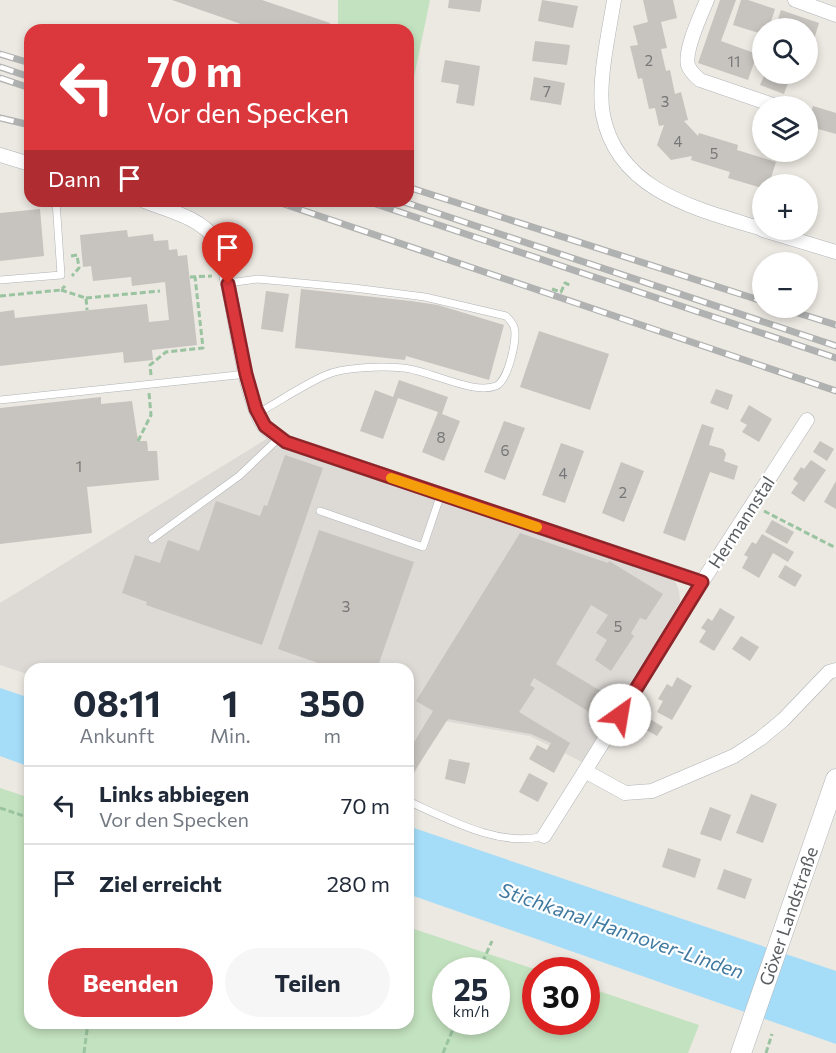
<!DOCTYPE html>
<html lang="de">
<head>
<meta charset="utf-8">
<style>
  body { margin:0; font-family:Commissioner,sans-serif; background:#f6f6f7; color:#1f2937; height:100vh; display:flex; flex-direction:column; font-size:22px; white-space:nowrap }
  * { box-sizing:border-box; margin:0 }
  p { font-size:20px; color:#747a83 }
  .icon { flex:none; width:33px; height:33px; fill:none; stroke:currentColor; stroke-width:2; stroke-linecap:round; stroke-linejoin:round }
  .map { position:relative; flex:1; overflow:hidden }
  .sheet { position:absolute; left:24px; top:663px; width:390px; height:366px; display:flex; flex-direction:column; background:#fff; border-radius:18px; box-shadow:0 3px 9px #0003 }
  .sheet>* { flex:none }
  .banner { position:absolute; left:24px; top:24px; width:390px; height:183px; border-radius:18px; box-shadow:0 3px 9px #0003; background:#db383e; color:#fff; overflow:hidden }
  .tools { position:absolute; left:752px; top:18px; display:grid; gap:12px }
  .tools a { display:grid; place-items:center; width:66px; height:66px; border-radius:50%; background:#fff; box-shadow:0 3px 9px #0003; font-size:30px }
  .speed { position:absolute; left:432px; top:957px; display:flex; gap:12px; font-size:30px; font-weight:700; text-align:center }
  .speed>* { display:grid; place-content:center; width:78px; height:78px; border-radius:50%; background:#fff; box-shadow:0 3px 9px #0003; line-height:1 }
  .speed small { font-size:15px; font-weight:400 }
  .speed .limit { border:9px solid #d22; background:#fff; color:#111 }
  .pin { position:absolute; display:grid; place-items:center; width:51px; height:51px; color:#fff; margin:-62px -26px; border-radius:50% 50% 50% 0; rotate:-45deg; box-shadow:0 0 6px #0007 }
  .pin .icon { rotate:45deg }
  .me { position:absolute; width:66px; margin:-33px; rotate:32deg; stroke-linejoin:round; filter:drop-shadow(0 0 4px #0008) }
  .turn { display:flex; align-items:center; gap:21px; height:126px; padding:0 24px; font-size:27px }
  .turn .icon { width:78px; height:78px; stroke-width:2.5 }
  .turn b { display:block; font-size:42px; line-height:51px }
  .then { display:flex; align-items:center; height:57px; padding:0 24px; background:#0003; gap:12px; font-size:22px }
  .eta { display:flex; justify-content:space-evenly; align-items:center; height:102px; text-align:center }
  .eta b { font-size:36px; font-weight:700; line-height:42px }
  .action { display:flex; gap:12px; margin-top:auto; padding:12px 24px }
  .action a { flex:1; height:69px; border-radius:36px; background:#db383e; color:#fff; font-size:24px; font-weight:700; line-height:69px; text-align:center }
  .action a+a { background:#f6f6f7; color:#1f2937 }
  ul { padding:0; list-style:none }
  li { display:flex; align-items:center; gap:18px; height:78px; padding:0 24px; border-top:2px solid #e0e1e3 }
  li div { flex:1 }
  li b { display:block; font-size:22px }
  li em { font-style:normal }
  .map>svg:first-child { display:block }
  .industrial { fill:#dddad6 }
  .green { fill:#c3e2bf; fill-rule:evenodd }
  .water { fill:#a5ddf8 }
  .building { fill:#c7c3be }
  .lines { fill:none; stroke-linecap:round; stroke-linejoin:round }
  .lane-casing { stroke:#afb3b6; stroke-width:8 }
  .street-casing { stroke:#afb3b6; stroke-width:15 }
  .secondary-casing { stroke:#b1b5b8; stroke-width:21 }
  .path { stroke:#9ac3a0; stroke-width:3; stroke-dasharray:6 3; stroke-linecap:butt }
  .lane { stroke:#fff; stroke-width:7 }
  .street { stroke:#fff; stroke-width:14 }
  .secondary { stroke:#fff; stroke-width:20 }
  .rail-casing { stroke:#b0b1b1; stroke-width:7 }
  .rail { stroke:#fff; stroke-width:4.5; stroke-dasharray:14; stroke-linecap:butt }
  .route-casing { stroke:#8e2428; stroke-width:15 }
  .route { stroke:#db383e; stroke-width:10 }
  .slow { stroke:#f59e0b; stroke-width:10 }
  .labels { text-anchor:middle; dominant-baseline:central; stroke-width:4.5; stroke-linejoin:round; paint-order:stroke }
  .number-label { font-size:15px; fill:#757778 }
  .street-label { font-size:18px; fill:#5a5e61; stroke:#fff }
  .water-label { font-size:20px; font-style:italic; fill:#417aa0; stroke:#fff }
</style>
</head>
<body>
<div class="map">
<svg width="836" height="1053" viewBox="0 0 836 1053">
  <rect width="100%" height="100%" fill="#ece8e2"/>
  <polygon class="industrial" points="268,438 673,577 679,590 680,602 582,762 530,736 444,721 409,783 408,669 30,669 30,675 0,665 0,603"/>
  <g class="green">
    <polygon points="338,0 430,0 414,77 408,75 408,30 338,30"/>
    <path d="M0 788 30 798V1023H408V927L537 970H536V1022H586L587 987 699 1025 688 1053H0ZM446 970H496V1022H446Z"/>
  </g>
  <g class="water">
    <polygon points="0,688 30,698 30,767 0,756"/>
    <polygon points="408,826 836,971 836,1044 408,894"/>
  </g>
  <g class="building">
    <polygon points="172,0 262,0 330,23 328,30 258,30"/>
    <polygon points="449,0 482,0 480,12 448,8"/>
    <polygon points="542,0 578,6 573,28 538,21"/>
    <polygon points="643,0 673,0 677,18 661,22 667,48 661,49 666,71 670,70 675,94 681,92 688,120 684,121 698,136 699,133 738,145 737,150 776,162 769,184 762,184 762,188 728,178 730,172 691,160 692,156 671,160 657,145 664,125 659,126 655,108 649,109 642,78 638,79 630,46 638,45 633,26 648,22"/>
    <polygon points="720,0 736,0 721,41 757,54 748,80 698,63"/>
    <polygon points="741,0 748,0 775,9 769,28 762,28 762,34 733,25"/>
    <polygon points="781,10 819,23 811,49 807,48 807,28 775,28"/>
    <polygon points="535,41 570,45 567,65 532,61"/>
    <polygon points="445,60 480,66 474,106 456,103 459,85 441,82"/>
    <polygon points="765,74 791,74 784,94 760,85"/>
    <polygon points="534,77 565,83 561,105 530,100"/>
    <polygon points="813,106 836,113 836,134 807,126"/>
    <polygon points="40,209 44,256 0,261 0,213"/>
    <polygon points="127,230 128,237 153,234 154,241 168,240 169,250 177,249 178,256 187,255 197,345 152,350 153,360 124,363 123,352 0,366 0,312 14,310 15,318 147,304 149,322 169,320 165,282 132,286 131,277 93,281 91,266 83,267 80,235"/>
    <polygon points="301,289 411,301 438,305 504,325 489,380 406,356 405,360 295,348"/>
    <polygon points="266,291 289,294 283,332 261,329"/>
    <polygon points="539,331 609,354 590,410 520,387"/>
    <polygon points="399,380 448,397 442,414 460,421 444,461 422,452 438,412 398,398 383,439 360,431 375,390 393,397"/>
    <polygon points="716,389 733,395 728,410 710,403"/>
    <polygon points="101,397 101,404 132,401 138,441 147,441 148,451 157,451 159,480 87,487 92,533 0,544 0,408"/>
    <polygon points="749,405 772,419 759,442 742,432 747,425 740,421"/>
    <polygon points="504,421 525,428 505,480 484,472"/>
    <polygon points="702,424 714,428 709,445 723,449 726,454 724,461 738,466 734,480 710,472 685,541 663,533"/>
    <polygon points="820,441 834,449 827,461 813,452"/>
    <polygon points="561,443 584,451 565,503 542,495"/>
    <polygon points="285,455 323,468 262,645 146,605 147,602 122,593 135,555 160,563 168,540 199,551 216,501 260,516 264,505 267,506"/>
    <polygon points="811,460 826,470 804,502 791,493 798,483 793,479 801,467 804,469"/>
    <polygon points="621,462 644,471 624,522 602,513"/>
    <polygon points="836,481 836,509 824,502"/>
    <polygon points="772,520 794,532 787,544 765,532"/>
    <polygon points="319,530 414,562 377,669 335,669 278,649"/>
    <polygon points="520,533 608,563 609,561 663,594 646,620 640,618 631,633 634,636 611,671 595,660 607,640 596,633 608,615 591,605 556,664 604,693 591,713 534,678 530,685 535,688 519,712 570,743 554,773 529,759 537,745 547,750 551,743 531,734 448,719 408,781 408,752 433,711 416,701"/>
    <polygon points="762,534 794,552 788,562 773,553 759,578 742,568 748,557 744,555 752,542 756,544"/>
    <polygon points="785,565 802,575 795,587 778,577"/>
    <polygon points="720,608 735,617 714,651 699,642 706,631 701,628 708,618 712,621"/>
    <polygon points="741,636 759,647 750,661 732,649"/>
    <polygon points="677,677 692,686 672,720 657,712 663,701 658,699 667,684 672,687"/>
    <polygon points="645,716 663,727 657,736 639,726"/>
    <polygon points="449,759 470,763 465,784 445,779"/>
    <polygon points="529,773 548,783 538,802 519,792"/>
    <polygon points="751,794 777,804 763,843 736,833"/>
    <polygon points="710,807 731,815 721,841 700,834"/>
    <polygon points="668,848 701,859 695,878 662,867"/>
    <polygon points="724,869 752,879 745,899 717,889"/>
  </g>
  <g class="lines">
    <defs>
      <g id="lane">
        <polyline points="0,280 61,275 56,201"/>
        <path d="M228 283 258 279 354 288 425 297 506 316C510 320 513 323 514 327 518 338 508 381 496 386 472 395 429 370 403 368 383 366 344 367 326 375 303 385 280 401 258 413"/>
        <polyline points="0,400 247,374"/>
        <polyline points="320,511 423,547 441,494"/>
        <polyline points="152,539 239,476 280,437"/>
        <path d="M408 801C448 819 500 848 544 836"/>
      </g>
      <g id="street">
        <path d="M614 0C609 33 597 83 603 115 618 192 698 209 762 229"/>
        <path d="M707 0C701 15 684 50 688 65 690 71 695 76 700 80L776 106"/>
        <polyline points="795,0 836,15"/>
        <polyline points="0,155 30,164"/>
        <path d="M144 201C168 210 201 218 216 240 224 252 225 270 228 284 235 316 246 402 264 426 269 432 279 437 286 442L702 582"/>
        <polyline points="763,230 836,252"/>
        <polyline points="807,420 702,582 585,771 625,793 652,791 734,756 760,739 783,720 829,672 836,670"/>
        <polyline points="544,836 585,771"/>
      </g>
      <polyline id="secondary" points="741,1053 836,779"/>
    </defs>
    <use href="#lane" class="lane-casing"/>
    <use href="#street" class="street-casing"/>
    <use href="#secondary" class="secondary-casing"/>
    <g class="path">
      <polyline points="71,256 77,255 79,268 72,276"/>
      <polyline points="190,277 212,276"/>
      <polyline points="552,289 561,292 565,283 572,286"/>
      <polyline points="61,290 86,298 87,310"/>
      <polyline points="0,296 61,290 65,286"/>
      <polyline points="86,298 160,291"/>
      <polyline points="151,375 150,365 166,352 203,348 195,277"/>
      <polyline points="138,441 151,415 149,393"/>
      <polyline points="764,511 836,548"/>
      <polyline points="0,808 30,818"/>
      <polyline points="479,970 492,941"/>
      <polyline points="84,1053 88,1023"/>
      <polyline points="443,1053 456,1022"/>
      <polyline points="766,1053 772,1034"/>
    </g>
    <use href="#lane" class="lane"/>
    <use href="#street" class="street"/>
    <use href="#secondary" class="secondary"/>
    <defs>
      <g id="rail">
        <polyline points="0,54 30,63"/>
        <polyline points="0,67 30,77"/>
        <polyline points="0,78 30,88"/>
        <polyline points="0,118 30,125"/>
        <polyline points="408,187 762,301"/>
        <polyline points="275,201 836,391"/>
        <polyline points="367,201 836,358"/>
        <polyline points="401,201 836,346"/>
        <polyline points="782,308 836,325"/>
      </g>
    </defs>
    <use href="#rail" class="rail-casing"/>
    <use href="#rail" class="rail"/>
  </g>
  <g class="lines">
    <defs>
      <polyline id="route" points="228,284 246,374 256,409 265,426 286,442 702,582 620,715"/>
    </defs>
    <use href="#route" class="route-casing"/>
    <use href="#route" class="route"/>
    <polyline class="slow" points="391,478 537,527"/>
  </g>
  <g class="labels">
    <g class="number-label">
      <text x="649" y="60">2</text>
      <text x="734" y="61">11</text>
      <text x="547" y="91">7</text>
      <text x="665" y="101">3</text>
      <text x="678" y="141">4</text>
      <text x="714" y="153">5</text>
      <text x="441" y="437">8</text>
      <text x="505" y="450">6</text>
      <text x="79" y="466">1</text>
      <text x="563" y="473">4</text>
      <text x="623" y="492">2</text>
      <text x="346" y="606">3</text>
      <text x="618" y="626">5</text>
    </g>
    <g class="street-label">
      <text transform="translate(741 522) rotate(-57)">Hermannstal</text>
      <text transform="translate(788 916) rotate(-71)">Göxer Landstraße</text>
    </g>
    <g class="water-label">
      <text transform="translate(622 930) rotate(19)">Stichkanal Hannover-Linden</text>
    </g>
  </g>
</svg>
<div class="tools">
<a><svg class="icon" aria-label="search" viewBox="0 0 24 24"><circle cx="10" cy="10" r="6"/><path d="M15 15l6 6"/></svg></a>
<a><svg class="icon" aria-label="layers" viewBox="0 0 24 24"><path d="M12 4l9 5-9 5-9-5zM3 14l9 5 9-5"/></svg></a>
<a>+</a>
<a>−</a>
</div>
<div class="speed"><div>25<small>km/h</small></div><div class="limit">30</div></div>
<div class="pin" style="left:228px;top:284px;background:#d93025"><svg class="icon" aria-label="arrive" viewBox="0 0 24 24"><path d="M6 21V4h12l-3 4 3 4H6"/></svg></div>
<svg class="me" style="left:620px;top:715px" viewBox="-20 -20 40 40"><circle r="19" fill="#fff"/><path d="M0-13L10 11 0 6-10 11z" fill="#db383e"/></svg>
<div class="banner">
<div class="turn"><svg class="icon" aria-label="left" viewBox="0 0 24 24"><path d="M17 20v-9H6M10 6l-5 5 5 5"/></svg><div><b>70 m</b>Vor den Specken</div></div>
<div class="then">Dann<svg class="icon" aria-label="arrive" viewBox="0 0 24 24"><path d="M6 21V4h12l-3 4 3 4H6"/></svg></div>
</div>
<section class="sheet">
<div class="eta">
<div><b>08:11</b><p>Ankunft</p></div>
<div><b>1</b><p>Min.</p></div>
<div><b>350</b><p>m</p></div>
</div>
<ul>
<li><svg class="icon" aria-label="left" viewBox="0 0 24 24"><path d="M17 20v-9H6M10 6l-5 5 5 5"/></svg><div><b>Links abbiegen</b><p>Vor den Specken</p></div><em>70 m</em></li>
<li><svg class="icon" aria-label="arrive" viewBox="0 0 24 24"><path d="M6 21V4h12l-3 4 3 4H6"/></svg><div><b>Ziel erreicht</b></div><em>280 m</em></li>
</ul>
<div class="action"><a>Beenden</a><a>Teilen</a></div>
</section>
</div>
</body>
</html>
